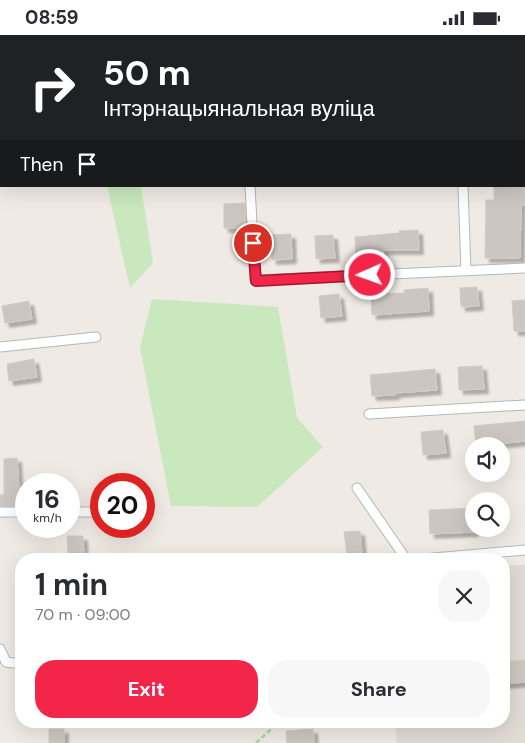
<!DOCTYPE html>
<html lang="en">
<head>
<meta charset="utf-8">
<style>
  body { margin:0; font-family:"DM Sans",sans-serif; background:#f7f7f7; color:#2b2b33; height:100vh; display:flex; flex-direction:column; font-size:19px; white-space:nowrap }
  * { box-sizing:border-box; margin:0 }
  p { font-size:16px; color:#7c7c81 }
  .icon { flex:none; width:28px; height:28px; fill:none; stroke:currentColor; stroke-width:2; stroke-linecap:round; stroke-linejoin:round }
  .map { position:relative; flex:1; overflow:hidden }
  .side { position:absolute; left:15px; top:518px; width:495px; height:175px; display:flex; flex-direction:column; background:#fff; border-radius:20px; box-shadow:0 5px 20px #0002 }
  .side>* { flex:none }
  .banner { position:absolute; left:0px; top:0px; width:525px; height:152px; box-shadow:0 5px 20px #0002; background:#202124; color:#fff; overflow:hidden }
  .buttons { position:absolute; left:465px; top:402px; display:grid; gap:10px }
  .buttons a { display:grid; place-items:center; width:45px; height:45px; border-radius:50%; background:#fff; box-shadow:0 5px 20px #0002; font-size:25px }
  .speed { position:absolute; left:15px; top:438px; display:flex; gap:10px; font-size:25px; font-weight:700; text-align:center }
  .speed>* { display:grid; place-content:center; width:65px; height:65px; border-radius:50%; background:#fff; box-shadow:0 5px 20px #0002; line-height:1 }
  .speed small { font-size:12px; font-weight:400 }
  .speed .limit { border:8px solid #d22; background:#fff; color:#111 }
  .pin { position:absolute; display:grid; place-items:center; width:42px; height:42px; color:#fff; margin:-21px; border:2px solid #fff; border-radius:50%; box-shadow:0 1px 5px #0007 }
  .me { position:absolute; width:55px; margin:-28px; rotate:268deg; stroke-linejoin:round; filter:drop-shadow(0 0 4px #0008) }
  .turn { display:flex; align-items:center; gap:18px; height:105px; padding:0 20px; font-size:22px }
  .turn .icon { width:65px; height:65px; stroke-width:2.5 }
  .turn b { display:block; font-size:35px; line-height:42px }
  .then { display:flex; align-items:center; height:48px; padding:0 20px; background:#0003; gap:10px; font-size:19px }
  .round { display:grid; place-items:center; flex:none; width:52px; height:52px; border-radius:20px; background:#f7f7f7 }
  .overview { display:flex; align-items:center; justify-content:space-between; height:85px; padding:0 20px }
  h1 { font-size:30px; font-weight:700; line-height:38px }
  .action { display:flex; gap:10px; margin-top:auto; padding:10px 20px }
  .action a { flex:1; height:58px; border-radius:20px; background:#f32548; color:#fff; font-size:20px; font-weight:700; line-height:58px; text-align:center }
  .action a+a { background:#f7f7f7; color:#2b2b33 }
  .status { display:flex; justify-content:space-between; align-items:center; height:35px; padding:0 25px; background:#fff; direction:ltr }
  .status svg { height:14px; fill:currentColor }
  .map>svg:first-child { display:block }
  .education { fill:#e1dbd4 }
  .green { fill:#c9e8be }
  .building { fill:#ccc6c2; stroke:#d4cac1; filter:url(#shadow) }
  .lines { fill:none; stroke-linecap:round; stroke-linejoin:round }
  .lane-casing { stroke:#b4b8bb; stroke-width:11 }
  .path { stroke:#a1dba1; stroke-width:2.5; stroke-dasharray:5 2.5; stroke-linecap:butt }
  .lane { stroke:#fff; stroke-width:9 }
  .route-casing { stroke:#9e182f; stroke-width:12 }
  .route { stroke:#f32548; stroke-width:9 }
</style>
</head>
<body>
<div class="status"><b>08:59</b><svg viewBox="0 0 49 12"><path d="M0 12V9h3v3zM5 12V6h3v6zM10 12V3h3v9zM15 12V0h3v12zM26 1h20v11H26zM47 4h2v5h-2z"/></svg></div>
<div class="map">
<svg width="525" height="708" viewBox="0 0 525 708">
  <defs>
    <filter id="shadow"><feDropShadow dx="4.5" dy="4.5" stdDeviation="1" flood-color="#0004"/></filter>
  </defs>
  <rect width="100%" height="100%" fill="#efeae3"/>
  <polygon class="education" points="525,530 525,708 397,708 395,686 504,686 504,531"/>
  <g class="green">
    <polygon points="86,0 234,0 235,1 86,1"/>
    <polygon points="107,151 141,151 153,228 130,253"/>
    <polygon points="152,264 278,272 297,383 323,412 257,472 171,471 140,313"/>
  </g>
  <g class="building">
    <polygon points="494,151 525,151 525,170 521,170 520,223 485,223 486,165 494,165"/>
    <polygon points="245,168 245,193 224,193 224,169"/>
    <polygon points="418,195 419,215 383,215 383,218 356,220 355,202 399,198 399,196"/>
    <polygon points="291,199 292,224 272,225 270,200"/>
    <polygon points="333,200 335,223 316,224 315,201"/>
    <polygon points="477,252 479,271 461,272 460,253"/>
    <polygon points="428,253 429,276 372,280 371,259 405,258 404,255"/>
    <polygon points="339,259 342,281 321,283 319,261"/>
    <polygon points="525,265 525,296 514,296 512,266"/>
    <polygon points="29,266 32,284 5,288 2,271"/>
    <polygon points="34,324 37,342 9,346 7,329"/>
    <polygon points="482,331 484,354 459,355 458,332"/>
    <polygon points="435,334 437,355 395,358 395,360 372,361 370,340"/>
    <polygon points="525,386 525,406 476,411 474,391"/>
    <polygon points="443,395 446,418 423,420 421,397"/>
    <polygon points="17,423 20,471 0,471 0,460 4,460 4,424"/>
    <polygon points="474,473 474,497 430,499 429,475"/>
    <polygon points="360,496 362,519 347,520 344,497"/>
    <polygon points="67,501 83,501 84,523 68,524"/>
    <polygon points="525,625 525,647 504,649 504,627"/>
    <rect x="49" y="694" width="15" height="14"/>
    <polygon points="313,694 314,708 287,708 286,696"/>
  </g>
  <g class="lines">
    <defs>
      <g id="lane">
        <polyline points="320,0 320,1"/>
        <polyline points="459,0 459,1"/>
        <polyline points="524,13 525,13"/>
        <polyline points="0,27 1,27"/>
        <polyline points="250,151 255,245 525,233"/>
        <polyline points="463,151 466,236"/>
        <polyline points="0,312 96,302"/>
        <polyline points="369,379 525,370"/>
        <polyline points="357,453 406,524"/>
        <polyline points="0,477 26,477"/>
        <polyline points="69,477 101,477"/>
        <polyline points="422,524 525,515"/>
        <polyline points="0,614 6,627 21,629"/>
      </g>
    </defs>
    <use href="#lane" class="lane-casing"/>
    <g class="path">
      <polyline points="234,1 236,0"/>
      <polyline points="256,708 280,686"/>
    </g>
    <use href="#lane" class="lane"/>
  </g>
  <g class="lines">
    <defs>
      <polyline id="route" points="253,208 256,246 370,240"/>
    </defs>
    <use href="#route" class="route-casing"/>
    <use href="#route" class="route"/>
  </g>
</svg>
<div class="buttons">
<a><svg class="icon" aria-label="sound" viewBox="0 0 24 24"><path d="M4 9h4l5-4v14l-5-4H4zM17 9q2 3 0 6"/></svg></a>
<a><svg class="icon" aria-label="search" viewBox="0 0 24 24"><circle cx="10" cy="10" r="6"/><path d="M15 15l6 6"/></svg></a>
</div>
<div class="speed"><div>16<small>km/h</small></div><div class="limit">20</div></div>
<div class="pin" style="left:253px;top:208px;background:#d93025"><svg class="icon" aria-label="arrive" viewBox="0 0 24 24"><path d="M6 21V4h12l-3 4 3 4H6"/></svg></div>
<svg class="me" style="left:370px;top:240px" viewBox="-20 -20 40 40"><circle r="17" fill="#f32548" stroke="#fff" stroke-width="3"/><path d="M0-11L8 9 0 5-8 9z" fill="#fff"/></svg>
<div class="banner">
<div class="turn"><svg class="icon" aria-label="right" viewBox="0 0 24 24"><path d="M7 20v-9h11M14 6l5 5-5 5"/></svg><div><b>50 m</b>Інтэрнацыянальная вуліца</div></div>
<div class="then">Then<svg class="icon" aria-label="arrive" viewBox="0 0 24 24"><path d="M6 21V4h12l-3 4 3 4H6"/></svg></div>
</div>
<section class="side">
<div class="overview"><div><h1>1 min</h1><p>70 m · 09:00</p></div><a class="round"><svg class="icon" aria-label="close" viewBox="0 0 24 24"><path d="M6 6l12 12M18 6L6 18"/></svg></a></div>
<div class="action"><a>Exit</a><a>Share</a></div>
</section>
</div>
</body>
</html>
